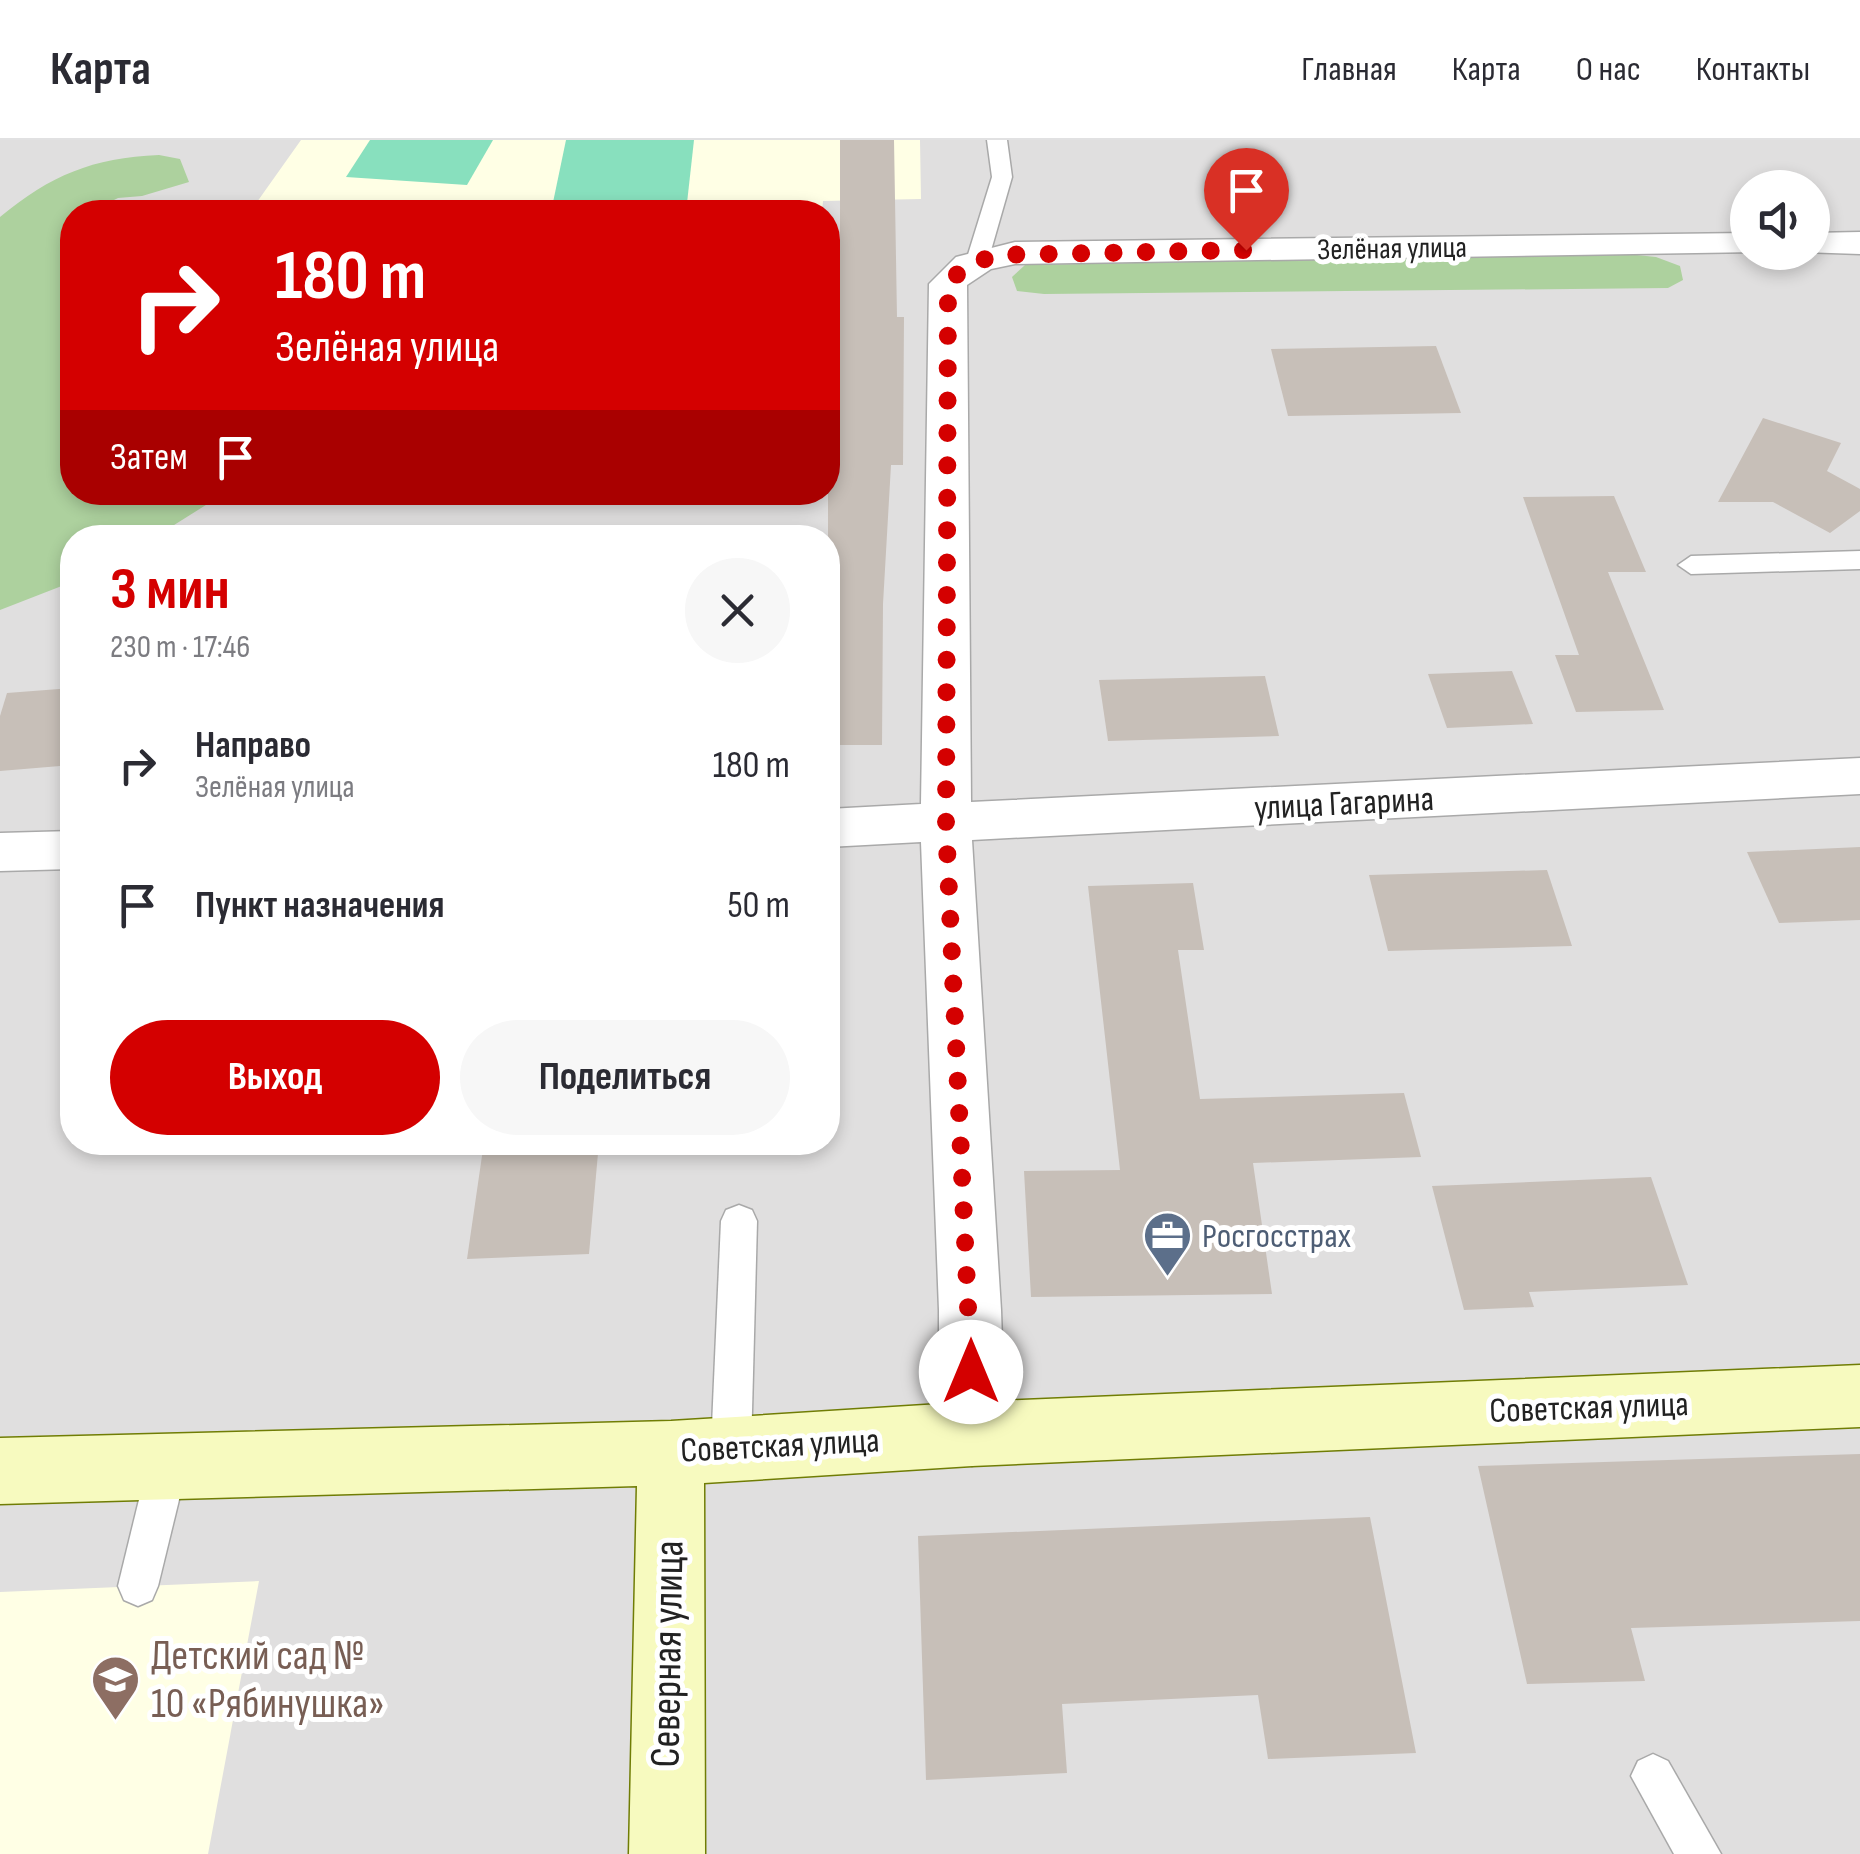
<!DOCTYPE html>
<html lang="ru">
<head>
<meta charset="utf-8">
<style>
  body { margin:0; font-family:"Sofia Sans Condensed",sans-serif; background:#f7f7f7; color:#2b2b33; height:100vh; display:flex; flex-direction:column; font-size:38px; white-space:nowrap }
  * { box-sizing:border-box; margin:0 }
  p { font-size:32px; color:#7c7c81 }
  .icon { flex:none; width:55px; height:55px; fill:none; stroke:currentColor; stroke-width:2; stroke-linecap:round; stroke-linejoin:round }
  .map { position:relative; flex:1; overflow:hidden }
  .panel { position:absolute; left:60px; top:385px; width:780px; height:630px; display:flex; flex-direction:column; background:#fff; border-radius:40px; box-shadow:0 5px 15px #0003 }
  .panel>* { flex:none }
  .guide { position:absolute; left:60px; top:60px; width:780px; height:305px; border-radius:40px; box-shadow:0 5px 15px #0003; background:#d40000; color:#fff; overflow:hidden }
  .buttons { position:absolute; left:1730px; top:30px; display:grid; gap:20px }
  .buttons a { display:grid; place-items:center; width:100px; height:100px; border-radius:50%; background:#fff; box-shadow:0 5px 15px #0003; font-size:50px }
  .pin { position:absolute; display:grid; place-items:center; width:85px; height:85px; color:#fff; margin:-102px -42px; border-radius:50% 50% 50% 0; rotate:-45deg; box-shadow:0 0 10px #0007 }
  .pin .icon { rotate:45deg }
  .me { position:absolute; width:110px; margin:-55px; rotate:0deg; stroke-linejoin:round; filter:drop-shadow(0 0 8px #0008) }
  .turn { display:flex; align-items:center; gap:35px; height:210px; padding:0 50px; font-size:45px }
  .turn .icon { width:130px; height:130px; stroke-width:2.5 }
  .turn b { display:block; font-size:70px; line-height:85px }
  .then { display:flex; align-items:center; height:95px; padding:0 50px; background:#0003; gap:20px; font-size:38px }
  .round { display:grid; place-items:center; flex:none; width:105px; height:105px; border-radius:52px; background:#f7f7f7 }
  .overview { display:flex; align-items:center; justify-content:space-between; height:170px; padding:0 50px }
  h1 { font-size:60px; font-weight:700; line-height:75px; color:#d40000 }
  .action { display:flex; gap:20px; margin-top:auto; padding:20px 50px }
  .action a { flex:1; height:115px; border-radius:60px; background:#d40000; color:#fff; font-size:40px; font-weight:700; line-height:115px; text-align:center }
  .action a+a { background:#f7f7f7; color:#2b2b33 }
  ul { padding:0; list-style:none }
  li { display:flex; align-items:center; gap:30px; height:140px; padding:0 50px }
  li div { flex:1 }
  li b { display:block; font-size:38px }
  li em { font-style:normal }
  header { display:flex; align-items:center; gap:60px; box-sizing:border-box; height:140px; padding:0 50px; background:#fff; border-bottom:2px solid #e1e1e2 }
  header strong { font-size:48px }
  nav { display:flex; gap:55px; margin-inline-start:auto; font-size:35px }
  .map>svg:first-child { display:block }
  .residential { fill:#e0dfdf; fill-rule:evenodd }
  .education { fill:#ffffe5 }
  .forest { fill:#add19e }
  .pitch { fill:#88e0be }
  .building { fill:#c7bfb8 }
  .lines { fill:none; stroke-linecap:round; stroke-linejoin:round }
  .lane-casing { stroke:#a9a9a9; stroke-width:3 }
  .street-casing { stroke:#a9a9a9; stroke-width:3 }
  .secondary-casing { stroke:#707d05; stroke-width:3 }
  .lane { fill:#fff; fill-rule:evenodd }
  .street { fill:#fff; fill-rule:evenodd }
  .secondary { fill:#f7fabf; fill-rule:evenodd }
  .route { stroke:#d40000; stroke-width:18; stroke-dasharray:0 32.4 }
  .labels { text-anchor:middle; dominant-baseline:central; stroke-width:10; stroke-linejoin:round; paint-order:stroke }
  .far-street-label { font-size:30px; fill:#222; stroke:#fff }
  .street-label { font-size:35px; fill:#222; stroke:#fff }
  .service-label { font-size:35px; fill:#4e5e75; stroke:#fff; text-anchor:start }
  .near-street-label { font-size:42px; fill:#222; stroke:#fff }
  .near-education-label { font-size:42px; fill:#785e54; stroke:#fff; text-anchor:start }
</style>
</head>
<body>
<header>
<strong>Карта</strong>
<nav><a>Главная</a><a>Карта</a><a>О нас</a><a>Контакты</a></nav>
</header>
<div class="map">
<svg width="1860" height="1714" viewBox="0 0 1860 1714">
  <rect width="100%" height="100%" fill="#f2efe9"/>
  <path class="residential" d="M0 0H1860V1714H0ZM1748 48H1812V112H1748ZM72 72H828V352H72ZM72 398H828V1002H72Z"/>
  <g class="education">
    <polygon points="301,0 920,0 921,59 823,61 822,72 250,72"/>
    <polygon points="259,1441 208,1714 0,1714 0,1452"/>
  </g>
  <g class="forest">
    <path d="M159 15 180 19 189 42 142 56 118 58 90 72H72V88L64 106 72 117V352L225 353 155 397 72 398V442L0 470V77C51 35 92 18 159 15Z"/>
    <polygon points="1627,114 1656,117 1680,126 1683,140 1668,148 1044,154 1017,151 1012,137 1025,125"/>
  </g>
  <g class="pitch">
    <polygon points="370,0 493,0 467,45 346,37"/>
    <polygon points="566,0 694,0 686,72 551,72"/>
  </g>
  <g class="building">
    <polygon points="840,0 894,0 897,177 904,177 903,325 891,325 883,464 882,605 828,605 828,100 840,100"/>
    <polygon points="1436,206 1461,273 1288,276 1271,209"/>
    <polygon points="1763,278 1841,303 1827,331 1860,349 1860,371 1830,393 1773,362 1718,362"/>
    <polygon points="1614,356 1646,432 1608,432 1664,570 1576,572 1555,515 1579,515 1523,357"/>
    <polygon points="1512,531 1533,584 1447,588 1428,534"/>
    <polygon points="1265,536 1279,596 1108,601 1099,540"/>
    <polygon points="72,548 72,625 0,631 0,576 7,553"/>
    <polygon points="1860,707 1860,780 1779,783 1747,712"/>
    <polygon points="1547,730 1572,806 1388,811 1369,735"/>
    <polygon points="1193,743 1204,810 1178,810 1200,959 1404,953 1421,1017 1253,1023 1272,1154 1031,1157 1024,1031 1120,1030 1088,746"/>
    <polygon points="484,1002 599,1002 589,1114 467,1119"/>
    <polygon points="1651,1037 1688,1145 1529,1152 1534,1167 1464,1170 1432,1046"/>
    <polygon points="1860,1314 1860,1481 1631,1488 1645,1541 1527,1544 1478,1326"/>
    <polygon points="1370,1377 1416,1613 1268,1619 1258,1555 1062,1564 1067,1633 926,1640 918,1396"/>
  </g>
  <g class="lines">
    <defs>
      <g id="lane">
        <polygon points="987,0 1007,0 1012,37 988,121 977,128 966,121 992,37"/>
        <polygon points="1860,411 1860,429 1691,434 1678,425 1691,416"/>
        <polygon points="739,1065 752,1070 757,1081 751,1309 745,1322 731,1328 717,1322 711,1309 721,1081 726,1070"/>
        <polygon points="167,1308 181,1313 187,1327 158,1446 152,1460 138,1466 124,1460 118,1446 147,1327 153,1313"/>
        <polygon points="1653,1614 1668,1621 1721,1714 1674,1714 1631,1636 1638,1621"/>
      </g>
      <g id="street">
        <polygon points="1860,92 1860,114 1802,112 1812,112 1812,93"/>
        <polygon points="1748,93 1748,112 1758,112 1015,124 991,129 967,145 971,662 1860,618 1860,654 972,700 1001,1170 1005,1294 995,1316 972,1326 949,1316 939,1294 939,1170 921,702 828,707 828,669 921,664 929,144 956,117 1015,102"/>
        <polygon points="72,691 72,729 0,731 0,693"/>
      </g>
      <polygon id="secondary" points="1860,1225 1860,1287 972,1326 704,1343 705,1714 629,1714 637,1346 0,1364 0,1298 671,1281 972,1262"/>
    </defs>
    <use href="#lane" class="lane-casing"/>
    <use href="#street" class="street-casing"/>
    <use href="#secondary" class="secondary-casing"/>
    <use href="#lane" class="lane"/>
    <use href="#street" class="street"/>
    <use href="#secondary" class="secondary"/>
  </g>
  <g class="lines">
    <polyline class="route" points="971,1232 946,685 948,144 964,127 996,115 1246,110"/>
  </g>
  <defs>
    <symbol id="office-pin" viewBox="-11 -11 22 30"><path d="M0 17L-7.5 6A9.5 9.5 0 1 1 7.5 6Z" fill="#5c6f8a" stroke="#fff"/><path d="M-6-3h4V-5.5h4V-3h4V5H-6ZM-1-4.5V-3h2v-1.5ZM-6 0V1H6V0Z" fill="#fff"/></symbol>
    <symbol id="school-pin" viewBox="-11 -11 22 30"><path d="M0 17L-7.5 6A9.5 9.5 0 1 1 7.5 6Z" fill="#8d6e63" stroke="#fff"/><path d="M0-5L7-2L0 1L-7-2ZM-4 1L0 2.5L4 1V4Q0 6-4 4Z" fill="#fff"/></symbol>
  </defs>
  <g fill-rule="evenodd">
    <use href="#office-pin" x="1140" y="1068" width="55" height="75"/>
    <use href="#school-pin" x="88" y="1512" width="55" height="75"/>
  </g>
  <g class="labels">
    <g class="far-street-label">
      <text transform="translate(1392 109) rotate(-1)">Зелёная улица</text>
    </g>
    <g class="street-label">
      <text transform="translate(1344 664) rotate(-3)">улица Гагарина</text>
      <text transform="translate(1589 1268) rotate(-2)">Советская улица</text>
      <text transform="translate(780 1306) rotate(-3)">Советская улица</text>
    </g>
    <g class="service-label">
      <text x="1202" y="1096">Росгосстрах</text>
    </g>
    <g class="near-street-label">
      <text transform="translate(668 1514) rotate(-89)">Северная улица</text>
    </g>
    <g class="near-education-label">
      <text x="151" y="1516">Детский сад №<tspan x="151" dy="48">10 «Рябинушка»</tspan></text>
    </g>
  </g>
</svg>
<div class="buttons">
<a><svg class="icon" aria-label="sound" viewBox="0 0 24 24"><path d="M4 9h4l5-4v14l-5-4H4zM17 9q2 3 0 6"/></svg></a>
</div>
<div class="pin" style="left:1246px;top:110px;background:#d93025"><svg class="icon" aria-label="arrive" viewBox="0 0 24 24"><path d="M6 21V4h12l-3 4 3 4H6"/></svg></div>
<svg class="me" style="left:971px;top:1232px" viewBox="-20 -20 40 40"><circle r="19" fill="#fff"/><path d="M0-13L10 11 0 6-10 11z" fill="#d40000"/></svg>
<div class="guide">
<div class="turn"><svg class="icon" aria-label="right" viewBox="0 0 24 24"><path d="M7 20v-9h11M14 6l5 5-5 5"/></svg><div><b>180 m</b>Зелёная улица</div></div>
<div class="then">Затем<svg class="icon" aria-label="arrive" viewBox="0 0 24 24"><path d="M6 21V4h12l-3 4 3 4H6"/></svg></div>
</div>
<section class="panel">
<div class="overview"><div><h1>3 мин</h1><p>230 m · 17:46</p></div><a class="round"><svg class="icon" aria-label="close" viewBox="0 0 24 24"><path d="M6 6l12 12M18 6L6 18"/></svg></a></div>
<ul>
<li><svg class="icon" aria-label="right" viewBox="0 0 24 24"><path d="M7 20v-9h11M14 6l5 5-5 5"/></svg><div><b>Направо</b><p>Зелёная улица</p></div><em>180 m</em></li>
<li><svg class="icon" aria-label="arrive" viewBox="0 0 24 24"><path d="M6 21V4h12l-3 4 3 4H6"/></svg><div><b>Пункт назначения</b></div><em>50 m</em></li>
</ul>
<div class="action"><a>Выход</a><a>Поделиться</a></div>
</section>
</div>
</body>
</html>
